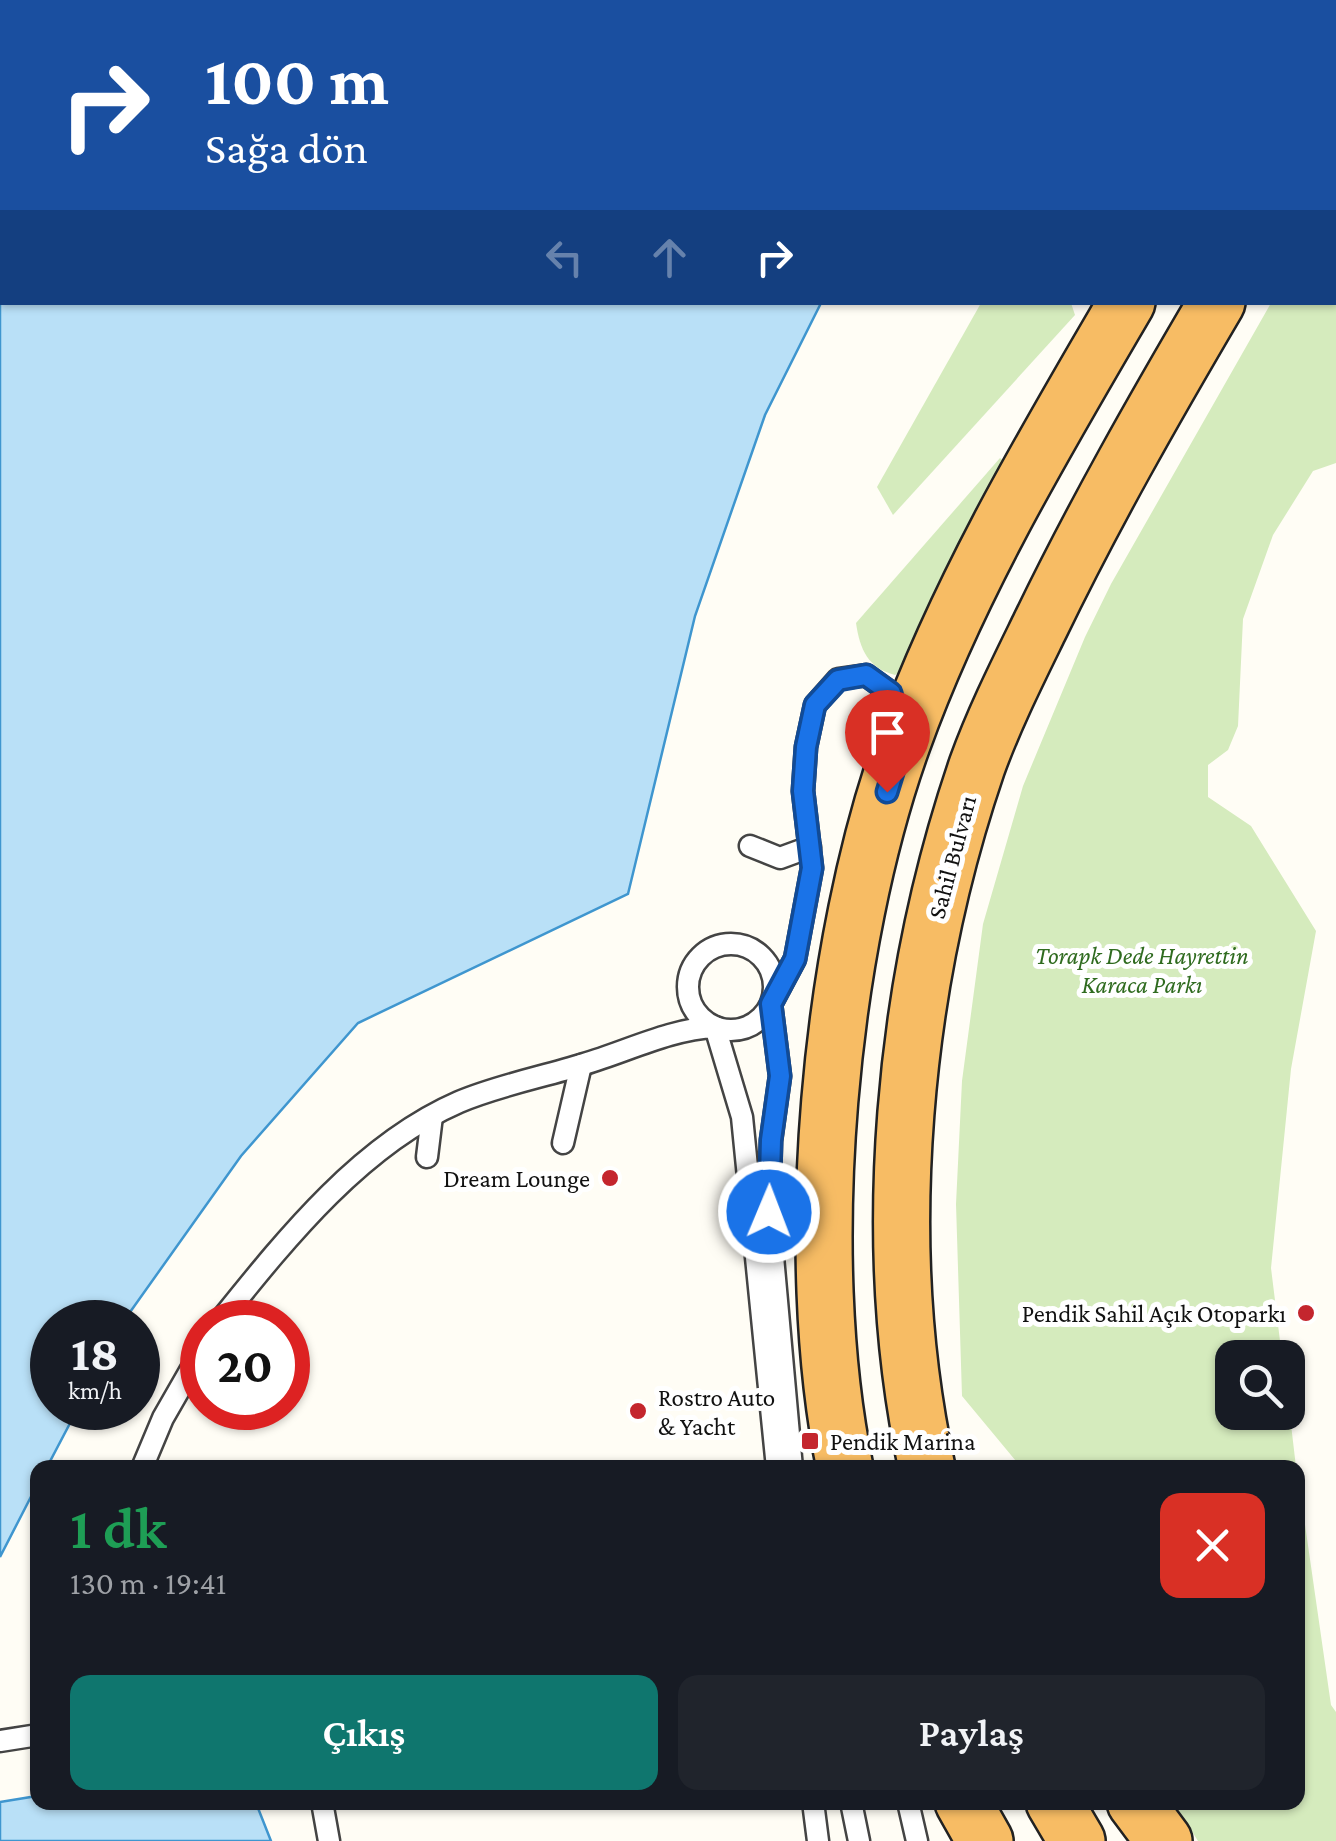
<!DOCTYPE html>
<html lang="tr">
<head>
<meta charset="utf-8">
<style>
  body { margin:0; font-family:"Crimson Pro",serif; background:#20242c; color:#f1f3f6; height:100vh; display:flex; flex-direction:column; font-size:38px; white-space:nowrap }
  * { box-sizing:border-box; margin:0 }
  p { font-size:32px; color:#9ea1a6 }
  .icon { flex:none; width:55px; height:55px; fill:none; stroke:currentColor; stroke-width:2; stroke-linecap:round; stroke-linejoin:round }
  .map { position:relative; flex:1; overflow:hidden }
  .details { position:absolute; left:30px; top:1460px; width:1275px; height:350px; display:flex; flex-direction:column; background:#171b24; border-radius:20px; box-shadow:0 2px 8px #0004 }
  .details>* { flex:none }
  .banner { position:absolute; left:0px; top:0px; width:1338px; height:305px; box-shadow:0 2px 8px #0004; background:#1a4fa0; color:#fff; overflow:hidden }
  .buttons { position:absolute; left:1215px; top:1340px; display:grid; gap:20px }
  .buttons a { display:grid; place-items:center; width:90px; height:90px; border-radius:20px; background:#171b24; box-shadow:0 2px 8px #0004; font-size:50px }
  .speed { position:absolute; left:30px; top:1300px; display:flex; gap:20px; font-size:50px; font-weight:700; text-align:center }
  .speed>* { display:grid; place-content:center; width:130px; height:130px; border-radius:50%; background:#171b24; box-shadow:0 2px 8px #0004; line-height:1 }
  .speed small { font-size:25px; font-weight:400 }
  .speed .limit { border:15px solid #d22; background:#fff; color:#111 }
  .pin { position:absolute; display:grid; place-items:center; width:85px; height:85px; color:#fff; margin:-102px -42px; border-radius:50% 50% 50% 0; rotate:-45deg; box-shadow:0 0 10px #0007 }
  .pin .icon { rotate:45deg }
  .me { position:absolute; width:110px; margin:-55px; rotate:1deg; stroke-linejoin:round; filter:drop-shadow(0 0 8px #0008) }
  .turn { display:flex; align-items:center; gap:35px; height:210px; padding:0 40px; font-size:45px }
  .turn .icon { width:130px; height:130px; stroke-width:2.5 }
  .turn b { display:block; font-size:70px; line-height:85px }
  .lanes { display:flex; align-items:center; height:95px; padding:0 40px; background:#0003; justify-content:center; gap:50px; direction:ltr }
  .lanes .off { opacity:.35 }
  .round { display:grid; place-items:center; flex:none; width:105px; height:105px; border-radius:20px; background:#20242c }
  .headline { display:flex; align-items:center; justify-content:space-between; height:170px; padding:0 40px }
  h1 { font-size:60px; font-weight:600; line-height:75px; color:#1e9e55 }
  .cta { display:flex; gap:20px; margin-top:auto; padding:20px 40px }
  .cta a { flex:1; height:115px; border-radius:20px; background:#0f766e; color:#fff; font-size:40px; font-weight:600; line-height:115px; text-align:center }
  .cta a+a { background:#20242c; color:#f1f3f6 }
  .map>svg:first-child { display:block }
  .green { fill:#d5ebbd }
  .water { fill:#b9e0f7; stroke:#3f96cf; stroke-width:2.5 }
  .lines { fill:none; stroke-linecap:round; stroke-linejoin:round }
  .service-casing { stroke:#444; stroke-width:25 }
  .trunk-casing { stroke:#222; stroke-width:60 }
  .service { stroke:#fff; stroke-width:20 }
  .trunk { stroke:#f7bc64; stroke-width:55 }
  .route-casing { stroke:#114b97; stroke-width:25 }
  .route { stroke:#1a73e8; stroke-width:18 }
  .poi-dot { fill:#c4262e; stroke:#fff; stroke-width:4 }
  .labels { text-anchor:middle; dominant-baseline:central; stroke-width:10; stroke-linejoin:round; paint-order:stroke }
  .street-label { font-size:25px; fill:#111; stroke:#fff }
  .park-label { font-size:25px; font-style:italic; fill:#2f6b1f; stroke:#fff }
  .poi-label { font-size:25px; fill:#111; stroke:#fff; text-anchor:end }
</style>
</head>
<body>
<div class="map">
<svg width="1336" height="1841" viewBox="0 0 1336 1841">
  <rect width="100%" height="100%" fill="#fffdf5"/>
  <g class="green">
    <polygon points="1336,190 1336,463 1313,471 1273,535 1243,619 1238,726 1228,750 1208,765 1208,797 1251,826 1316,931 1291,1069 1271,1268 1282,1357 1232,1358 1232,1412 1288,1412 1288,1399 1296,1467 1021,1467 962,1396 956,1204 962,1081 983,924 1023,786 1085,637 1111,584 1271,303 1335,302"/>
    <polygon points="981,303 1071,303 1075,315 893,515 877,487"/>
    <path d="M1000 458 1006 463 910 665 895 675C868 668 860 650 856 623Z"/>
    <polygon points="1298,1476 1331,1705 1336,1712 1336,1841 1198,1841 1174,1803 1298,1802"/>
  </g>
  <g class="water">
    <polygon points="0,0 996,0 2,2 2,302 821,303 765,415 695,616 628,894 358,1023 241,1156 123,1322 52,1322 52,1408 78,1408 47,1467 38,1468 37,1485 0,1557"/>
    <polygon points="37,1796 38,1802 256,1803 271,1841 0,1841 0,1802"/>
  </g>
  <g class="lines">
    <defs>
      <g id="service">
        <polyline points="750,846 780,858 810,847"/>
        <circle cx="731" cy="987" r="43"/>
        <polyline points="563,1143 581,1065"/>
        <polyline points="427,1157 432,1116"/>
        <path d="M219 1322C285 1240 360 1145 459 1102 499 1085 543 1077 584 1064 628 1051 670 1029 715 1027L742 1117 777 1468"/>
        <polyline points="142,1468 163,1418 202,1350"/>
        <polyline points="792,1468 769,1212 771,1141 780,1076 771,1004 795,959 812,868 803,791 806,747 815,705 838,679 866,675 891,693 897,717"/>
        <polyline points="0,1741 38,1735"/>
        <polyline points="322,1802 329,1841"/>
        <polyline points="813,1802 818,1841"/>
        <polyline points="851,1802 859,1841"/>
        <polyline points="908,1802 917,1841"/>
      </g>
      <g id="trunk">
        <polyline points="1300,2 1301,0"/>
        <polyline points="1335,100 1336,98"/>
        <path d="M845 1468C801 1255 829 945 903 741 959 586 1044 444 1127 302"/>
        <path d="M927 1468C878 1243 903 982 977 766 994 719 1017 673 1039 628 1093 516 1154 409 1217 302"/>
        <polyline points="963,1802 985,1841"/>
        <polyline points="1054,1802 1077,1841"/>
        <polyline points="1135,1802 1164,1841"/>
      </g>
    </defs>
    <use href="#service" class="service-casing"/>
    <use href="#trunk" class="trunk-casing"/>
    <use href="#service" class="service"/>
    <use href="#trunk" class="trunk"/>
  </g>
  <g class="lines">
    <defs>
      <polyline id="route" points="769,1212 771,1140 780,1076 771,1004 795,959 812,868 803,791 806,747 815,705 838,680 866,675 891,693 903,740 887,792"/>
    </defs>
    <use href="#route" class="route-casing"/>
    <use href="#route" class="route"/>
  </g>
  <g class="poi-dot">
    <circle cx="610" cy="1178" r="10"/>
    <circle cx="1306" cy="1313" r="10"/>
    <circle cx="638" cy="1411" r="10"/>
    <rect x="800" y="1431" width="20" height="20" rx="5"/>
  </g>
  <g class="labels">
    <g class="street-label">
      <text transform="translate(952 857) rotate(-75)">Sahil Bulvarı</text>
    </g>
    <g class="park-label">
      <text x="1142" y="955">Torapk Dede Hayrettin<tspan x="1142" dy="29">Karaca Parkı</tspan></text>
    </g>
    <g class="poi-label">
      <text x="590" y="1178">Dream Lounge</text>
      <text x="1286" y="1313">Pendik Sahil Açık Otoparkı</text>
      <text x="658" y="1397" text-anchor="start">Rostro Auto<tspan x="658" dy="29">&amp; Yacht</tspan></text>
      <text x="830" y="1441" text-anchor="start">Pendik Marina</text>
    </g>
  </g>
</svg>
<div class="buttons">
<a><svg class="icon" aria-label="search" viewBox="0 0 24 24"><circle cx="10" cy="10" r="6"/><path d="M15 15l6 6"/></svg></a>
</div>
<div class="speed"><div>18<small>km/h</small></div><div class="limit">20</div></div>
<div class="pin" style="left:887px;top:792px;background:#d93025"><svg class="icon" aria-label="arrive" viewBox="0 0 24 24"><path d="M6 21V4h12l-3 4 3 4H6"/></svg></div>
<svg class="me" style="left:769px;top:1212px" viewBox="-20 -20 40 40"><circle r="17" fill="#1a73e8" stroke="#fff" stroke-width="3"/><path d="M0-11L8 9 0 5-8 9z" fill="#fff"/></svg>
<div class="banner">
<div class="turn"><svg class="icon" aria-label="right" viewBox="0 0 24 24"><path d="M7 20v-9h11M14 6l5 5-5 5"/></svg><div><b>100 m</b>Sağa dön</div></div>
<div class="lanes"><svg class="icon off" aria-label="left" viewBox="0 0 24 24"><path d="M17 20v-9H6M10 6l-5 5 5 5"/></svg><svg class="icon off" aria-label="ahead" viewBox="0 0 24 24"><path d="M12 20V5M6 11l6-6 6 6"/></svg><svg class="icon" aria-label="right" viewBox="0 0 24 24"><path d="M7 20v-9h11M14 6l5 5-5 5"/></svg></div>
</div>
<section class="details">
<div class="headline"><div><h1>1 dk</h1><p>130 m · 19:41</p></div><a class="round" style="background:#d93025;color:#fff"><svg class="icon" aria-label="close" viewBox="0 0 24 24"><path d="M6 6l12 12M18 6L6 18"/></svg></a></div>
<div class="cta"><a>Çıkış</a><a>Paylaş</a></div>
</section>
</div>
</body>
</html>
